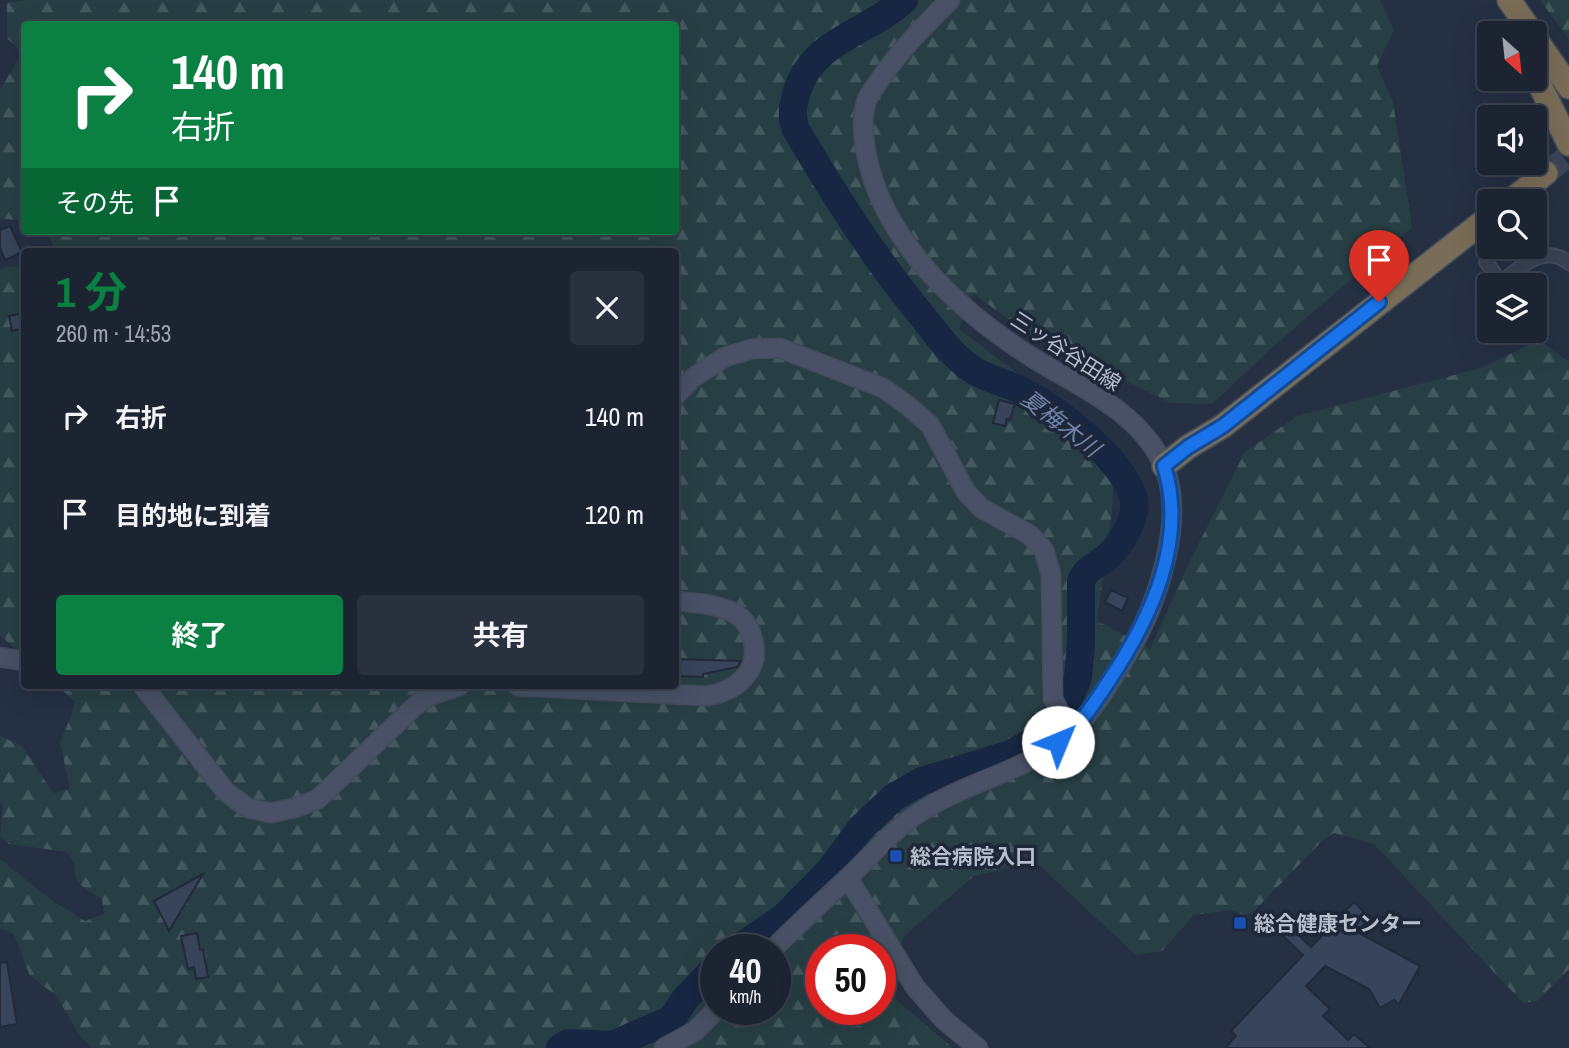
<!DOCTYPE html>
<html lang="ja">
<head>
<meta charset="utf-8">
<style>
  body { margin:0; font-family:"Archivo Narrow","Noto Sans JP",sans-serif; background:#29303e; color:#f1f3f6; height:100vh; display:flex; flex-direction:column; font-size:26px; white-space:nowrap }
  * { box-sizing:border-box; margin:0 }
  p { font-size:23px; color:#a0a4ac }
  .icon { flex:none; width:38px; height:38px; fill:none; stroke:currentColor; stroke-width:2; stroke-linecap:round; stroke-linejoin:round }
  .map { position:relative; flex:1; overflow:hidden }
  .details { position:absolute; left:21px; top:248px; width:658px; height:441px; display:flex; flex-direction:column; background:#1c2432; border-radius:7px; box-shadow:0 7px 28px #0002,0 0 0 2px #3a414d }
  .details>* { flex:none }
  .banner { position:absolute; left:21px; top:21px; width:658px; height:214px; border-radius:7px; box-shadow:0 7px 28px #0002,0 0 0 2px #3a414d; background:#0b8043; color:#fff; overflow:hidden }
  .needle { width:46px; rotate:153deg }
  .fabs { position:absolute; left:1477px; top:21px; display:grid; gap:14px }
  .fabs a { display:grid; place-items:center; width:70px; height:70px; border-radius:7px; background:#1c2432; box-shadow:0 7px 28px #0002,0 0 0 2px #3a414d; font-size:35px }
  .speed { position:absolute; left:700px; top:934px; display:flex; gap:14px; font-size:35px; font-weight:700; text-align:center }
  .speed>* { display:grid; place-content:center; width:91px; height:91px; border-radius:50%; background:#1c2432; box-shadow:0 7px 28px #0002,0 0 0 2px #3a414d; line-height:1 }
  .speed small { font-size:18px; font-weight:400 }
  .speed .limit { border:10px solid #d22; background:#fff; color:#111 }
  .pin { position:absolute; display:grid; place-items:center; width:60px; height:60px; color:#fff; margin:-72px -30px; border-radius:50% 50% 50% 0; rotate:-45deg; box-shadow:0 0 7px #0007 }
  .pin .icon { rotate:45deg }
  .me { position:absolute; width:77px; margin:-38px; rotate:45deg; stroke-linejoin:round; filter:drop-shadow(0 0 5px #0008) }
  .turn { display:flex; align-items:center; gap:24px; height:147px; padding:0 35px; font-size:32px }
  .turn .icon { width:91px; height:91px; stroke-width:2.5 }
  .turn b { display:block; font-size:49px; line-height:60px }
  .then { display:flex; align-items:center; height:66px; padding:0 35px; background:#0003; gap:14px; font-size:26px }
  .round { display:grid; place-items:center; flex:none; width:74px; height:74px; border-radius:7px; background:#29303e }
  .headline { display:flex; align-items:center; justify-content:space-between; height:119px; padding:0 35px }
  h1 { font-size:42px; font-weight:700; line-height:52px; color:#0b8043 }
  .primary-button { display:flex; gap:14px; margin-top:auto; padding:14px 35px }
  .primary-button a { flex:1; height:80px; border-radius:7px; background:#0b8043; color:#fff; font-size:28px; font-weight:700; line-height:80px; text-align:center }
  .primary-button a+a { background:#29303e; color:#f1f3f6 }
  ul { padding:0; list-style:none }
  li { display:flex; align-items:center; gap:21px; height:98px; padding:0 35px }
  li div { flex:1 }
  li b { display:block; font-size:26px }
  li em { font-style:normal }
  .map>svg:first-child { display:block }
  .forest { fill:url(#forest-firs); fill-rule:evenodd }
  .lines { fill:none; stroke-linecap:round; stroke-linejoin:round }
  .river { stroke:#172642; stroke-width:28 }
  .building { fill:#374459; stroke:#21293a; stroke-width:2 }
  .highway-tunnel { stroke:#3b4558; stroke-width:23; stroke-dasharray:23 11; stroke-linecap:butt }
  .street-casing { stroke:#444b5c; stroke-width:16 }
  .secondary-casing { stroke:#444b5c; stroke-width:21 }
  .highway-casing { stroke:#454d5d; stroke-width:26 }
  .street { stroke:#3a4252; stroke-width:12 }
  .secondary { stroke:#485165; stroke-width:18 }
  .highway { stroke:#796d57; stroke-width:23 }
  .route-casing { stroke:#114b97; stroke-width:18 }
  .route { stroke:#1a73e8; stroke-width:12 }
  .transit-dot { fill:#1a4fb4; stroke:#1e2738; stroke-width:2.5 }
  .labels { text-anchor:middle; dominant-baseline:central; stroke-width:7; stroke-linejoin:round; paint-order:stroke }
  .street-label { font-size:21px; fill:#b7becc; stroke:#1e2738 }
  .poi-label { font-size:21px; font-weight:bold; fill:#b7becc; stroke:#1e2738; text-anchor:start }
  .water-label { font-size:23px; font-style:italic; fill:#6f85ac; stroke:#1e2738 }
</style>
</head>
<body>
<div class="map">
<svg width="1569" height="1048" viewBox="0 0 1569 1048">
  <defs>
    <pattern id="forest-firs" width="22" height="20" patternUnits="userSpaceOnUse" patternTransform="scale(1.75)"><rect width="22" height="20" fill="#273f44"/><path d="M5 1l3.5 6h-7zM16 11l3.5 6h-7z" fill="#44595e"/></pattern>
  </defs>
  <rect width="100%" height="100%" fill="#253043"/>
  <g class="forest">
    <path d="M27 0H1380L1394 30 1377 65 1393 102 1412 227 1276 344 1212 404 1171 403 1028 334 973 293 959 329 1115 447 1112 510 1097 621 1150 649 1191 559 1245 452 1297 416 1481 368 1539 340 1569 362V969L1537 1001 1523 1003 1374 844 1334 833 1323 840 1252 913 1244 915 1231 910 1194 915 1162 951 1136 955 1036 862 974 876 905 935 882 988 953 1048H92L80 1036 56 995 30 976 14 934 0 928V859L51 900 85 921 104 914 102 899C86 888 71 885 75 864L67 852 9 844 0 837 3 805 0 802V736L22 746 53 793 70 789 60 742 72 714 75 701 57 686H676V252H52L55 249 46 231H676V24H24V220L0 219V90L22 53 7 38V3ZM716 950H775V1010H716ZM821 950H880V1010H821Z"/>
    <polygon points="1540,0 1569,0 1569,39"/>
    <polygon points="8,266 24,268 24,657 0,635 0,270"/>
  </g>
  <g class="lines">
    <g class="river">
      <path d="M736 950 784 917 830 870 861 828 894 797 922 781 1011 754 1037 739 1071 695 1078 678 1081 643V581C1087 567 1097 566 1107 557 1122 544 1139 515 1133 496 1120 456 1055 407 1018 389 1003 382 984 378 970 368 951 354 937 335 923 317 874 258 834 194 795 128 791 114 793 105 797 91 813 40 869 32 904 0"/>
      <polyline points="560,1048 568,1043 612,1045 672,1019 685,999 716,967"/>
    </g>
  </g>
  <g class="building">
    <polygon points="10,226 22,252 5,260 0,248 0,230"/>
    <polygon points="24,313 24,328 12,331 9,316"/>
    <polygon points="999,400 1015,404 1010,420 1007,419 1005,426 993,423"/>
    <polygon points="1111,590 1128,598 1122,611 1105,602"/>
    <polygon points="676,659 741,661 737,667 703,674 703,677 676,676"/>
    <polygon points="203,874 169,931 154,901"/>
    <polygon points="1354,902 1370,918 1357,932 1420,966 1399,1004 1394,1000 1380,1008 1369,989 1325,966 1306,986 1330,1009 1323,1016 1348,1040 1354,1034 1370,1048 1225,1048 1236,1036 1231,1031 1303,955 1281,934 1289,926 1311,947"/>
    <polygon points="197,933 200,950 203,949 208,977 196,979 194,967 188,969 181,936"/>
    <polygon points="7,962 17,1024 0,1027 0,963"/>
  </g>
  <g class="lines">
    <polyline class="highway-tunnel" points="1546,173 1569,155"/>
    <defs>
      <path id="street" d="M1486 262 1501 282C1521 267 1544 243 1569 263"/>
      <g id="secondary">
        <polyline points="676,395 694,377 725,357 752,349 780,348 883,388 907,405 930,425 966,492 981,508 1030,535 1044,550 1051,575 1053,699 1071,733"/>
        <polyline points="0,657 24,661"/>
        <polyline points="143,686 226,792 248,808 271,813 298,807 318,799 415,706 429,696 459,686"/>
        <path d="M518 686 706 696C735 692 761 672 753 640 751 631 747 623 740 617 723 604 696 603 676 601"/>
        <polyline points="848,878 915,987 944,1020 978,1048"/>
        <path d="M772 950C798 924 825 899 852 874 873 853 894 829 919 813 966 781 1027 772 1069 734 1092 714 1114 676 1130 650 1157 604 1185 522 1165 469 1143 413 1081 388 1033 358 960 312 882 241 866 152 863 135 861 116 867 100 870 92 877 85 881 78 901 49 925 25 950 0"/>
        <polyline points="664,1048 695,1031 716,1010"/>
      </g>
      <g id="highway">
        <polyline points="1509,0 1532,33"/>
        <polyline points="1535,38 1569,87"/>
        <polyline points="1535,75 1569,144"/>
        <polyline points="1510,201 1546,173"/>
        <polyline points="1164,466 1188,447 1223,426 1489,217"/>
      </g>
    </defs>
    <use href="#street" class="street-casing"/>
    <use href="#secondary" class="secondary-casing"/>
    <use href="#highway" class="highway-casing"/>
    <use href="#street" class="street"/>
    <use href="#secondary" class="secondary"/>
    <use href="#highway" class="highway"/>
  </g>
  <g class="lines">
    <defs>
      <path id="route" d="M1058 742C1080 727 1094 703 1109 681 1150 619 1188 542 1164 466L1188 447 1223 426 1379 302"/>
    </defs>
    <use href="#route" class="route-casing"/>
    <use href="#route" class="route"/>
  </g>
  <g class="transit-dot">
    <rect x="889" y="849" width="14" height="14" rx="3.5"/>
    <rect x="1233" y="916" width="14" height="14" rx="3.5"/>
  </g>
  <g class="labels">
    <g class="street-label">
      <text transform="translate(1066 351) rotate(33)">三ッ谷谷田線</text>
    </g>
    <g class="poi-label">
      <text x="910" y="856">総合病院入口</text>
      <text x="1254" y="923">総合健康センター</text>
    </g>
    <g class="water-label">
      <text transform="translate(1061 423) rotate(38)">夏梅木川</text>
    </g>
  </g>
</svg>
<div class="fabs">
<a><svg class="needle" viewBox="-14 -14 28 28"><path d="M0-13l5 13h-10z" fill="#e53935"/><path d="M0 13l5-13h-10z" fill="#a0a4ac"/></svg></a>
<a><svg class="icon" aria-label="sound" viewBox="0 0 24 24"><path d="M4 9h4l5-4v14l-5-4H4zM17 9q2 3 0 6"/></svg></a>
<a><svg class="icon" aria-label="search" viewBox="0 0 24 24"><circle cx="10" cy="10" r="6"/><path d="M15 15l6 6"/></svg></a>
<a><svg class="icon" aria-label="layers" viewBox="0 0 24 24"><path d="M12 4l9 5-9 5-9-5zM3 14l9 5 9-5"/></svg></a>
</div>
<div class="speed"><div>40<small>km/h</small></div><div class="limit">50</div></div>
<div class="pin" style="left:1379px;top:302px;background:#d93025"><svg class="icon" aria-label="arrive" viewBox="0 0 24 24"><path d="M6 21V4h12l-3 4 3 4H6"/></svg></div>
<svg class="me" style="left:1058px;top:742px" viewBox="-20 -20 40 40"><circle r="19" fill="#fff"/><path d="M0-13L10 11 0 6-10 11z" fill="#1a73e8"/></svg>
<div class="banner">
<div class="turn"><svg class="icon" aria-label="right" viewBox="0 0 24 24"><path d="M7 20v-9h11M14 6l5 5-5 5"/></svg><div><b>140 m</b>右折</div></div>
<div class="then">その先<svg class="icon" aria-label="arrive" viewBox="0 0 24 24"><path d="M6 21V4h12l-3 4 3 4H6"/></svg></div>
</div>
<section class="details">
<div class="headline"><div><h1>1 分</h1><p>260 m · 14:53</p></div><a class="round"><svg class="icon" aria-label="close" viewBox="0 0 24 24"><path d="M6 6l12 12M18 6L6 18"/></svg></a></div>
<ul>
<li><svg class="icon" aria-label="right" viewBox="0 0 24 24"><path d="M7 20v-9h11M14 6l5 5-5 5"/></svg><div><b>右折</b></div><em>140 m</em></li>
<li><svg class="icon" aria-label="arrive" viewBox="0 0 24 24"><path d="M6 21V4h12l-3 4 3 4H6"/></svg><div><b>目的地に到着</b></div><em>120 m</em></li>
</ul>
<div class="primary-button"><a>終了</a><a>共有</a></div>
</section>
</div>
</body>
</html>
